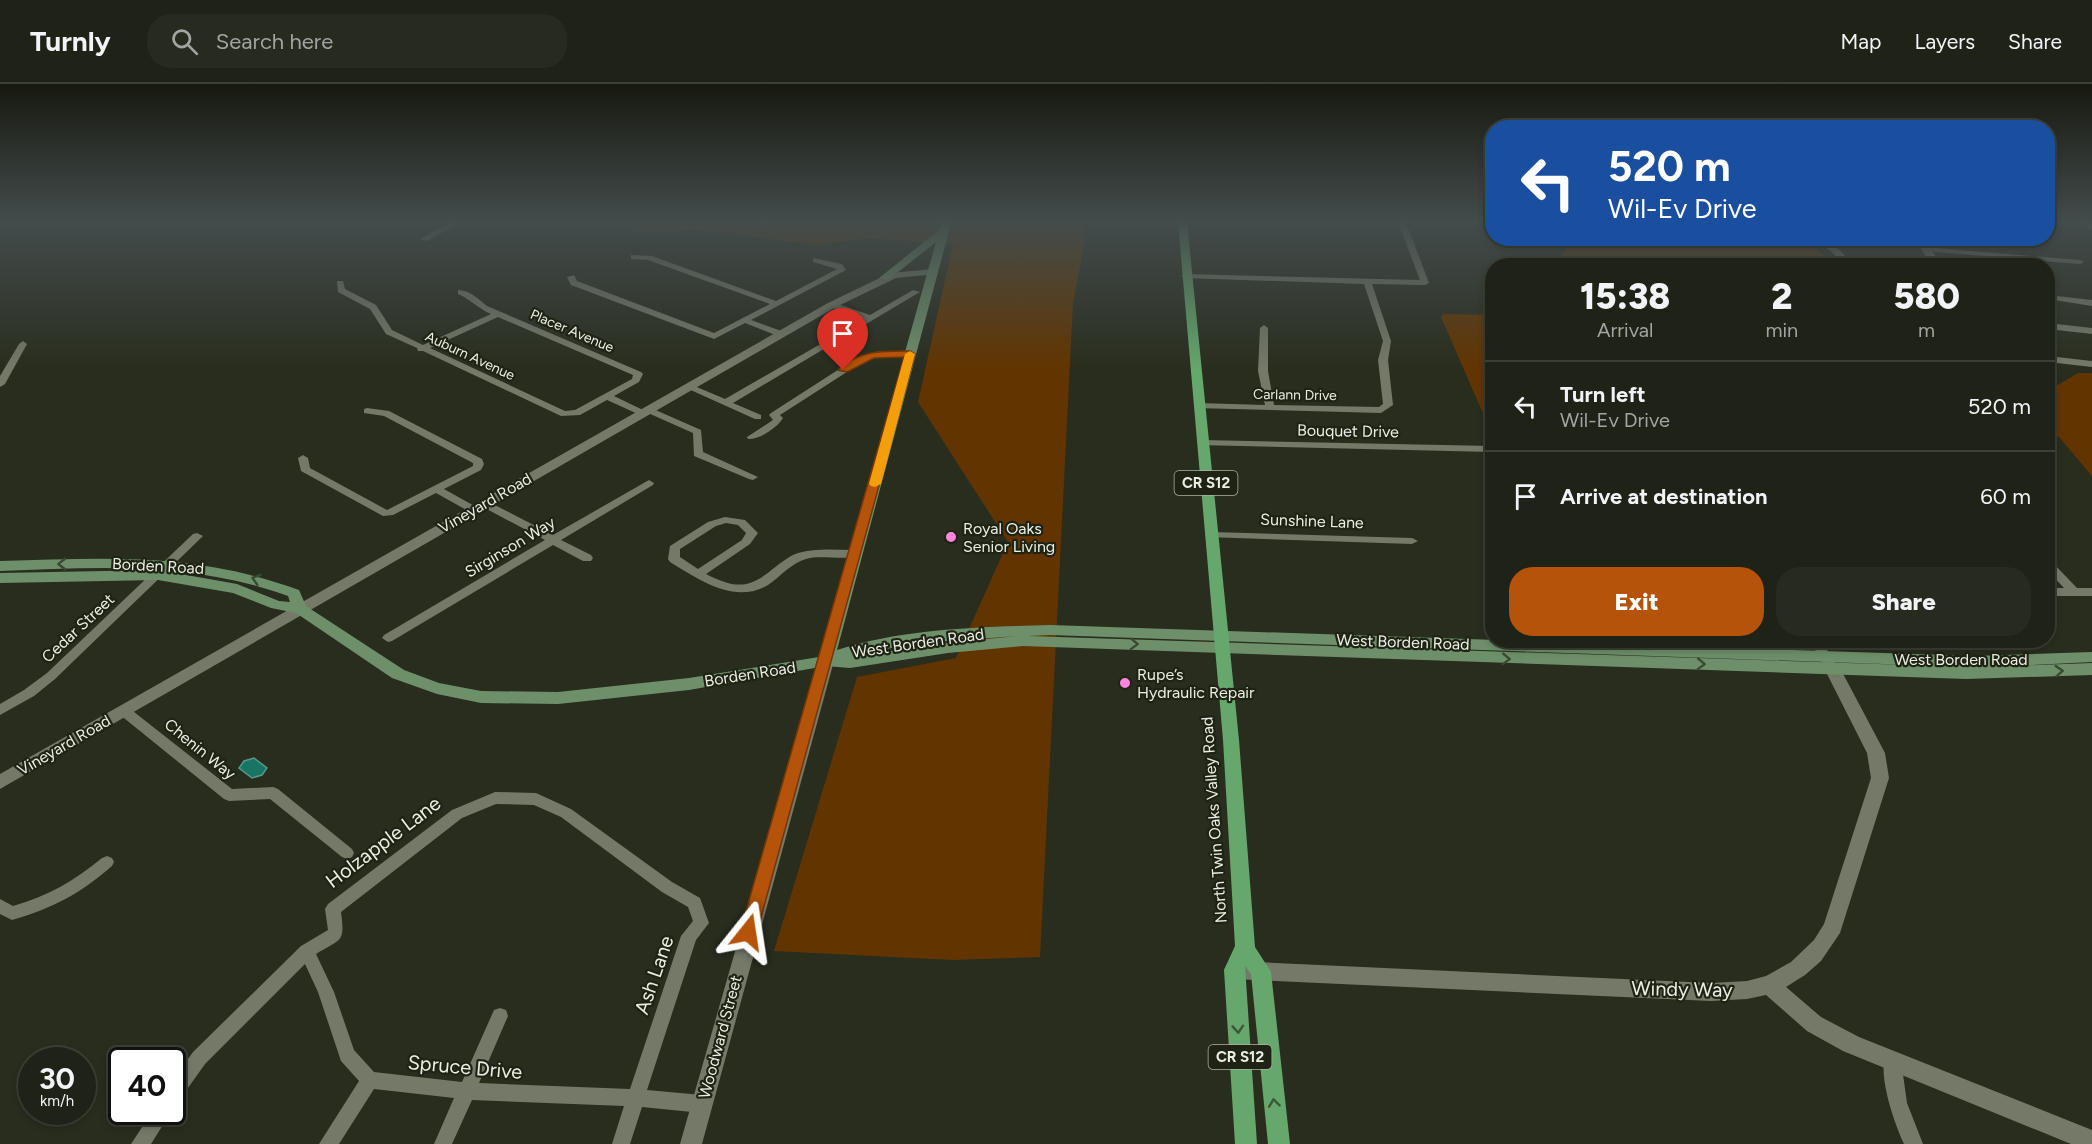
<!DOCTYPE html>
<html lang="en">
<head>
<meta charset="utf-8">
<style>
  body { margin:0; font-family:Figtree,sans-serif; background:#272a1f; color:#f1f3f6; height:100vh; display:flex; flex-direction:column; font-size:22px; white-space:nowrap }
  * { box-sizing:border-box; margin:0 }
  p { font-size:20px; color:#a1a4a1 }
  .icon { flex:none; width:33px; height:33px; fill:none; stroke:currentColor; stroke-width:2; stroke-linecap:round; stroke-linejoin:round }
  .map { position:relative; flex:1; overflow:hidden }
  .panel { position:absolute; left:1485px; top:174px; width:570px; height:390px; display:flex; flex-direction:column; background:#1f2216; border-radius:24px; box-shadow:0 3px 9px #0003,0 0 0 2px #3c3f35 }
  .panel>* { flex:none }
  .hud { position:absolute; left:1485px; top:36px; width:570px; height:126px; border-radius:24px; box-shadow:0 3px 9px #0003,0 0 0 2px #3c3f35; background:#1a4fa0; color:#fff; overflow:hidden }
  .speed { position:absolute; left:18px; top:963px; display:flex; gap:12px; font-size:30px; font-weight:700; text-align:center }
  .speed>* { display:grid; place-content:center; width:78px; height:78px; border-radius:50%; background:#1f2216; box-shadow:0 3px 9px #0003,0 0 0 2px #3c3f35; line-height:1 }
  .speed small { font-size:15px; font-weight:400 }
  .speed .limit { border:3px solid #111; border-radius:9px; background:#fff; color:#111 }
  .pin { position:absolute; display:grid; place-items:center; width:51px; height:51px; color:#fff; margin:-62px -26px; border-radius:50% 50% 50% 0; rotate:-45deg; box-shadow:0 0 6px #0007 }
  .pin .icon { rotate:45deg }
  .me { position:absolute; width:66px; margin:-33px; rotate:15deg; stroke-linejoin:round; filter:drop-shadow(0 0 4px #0008) }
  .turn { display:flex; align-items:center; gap:21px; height:126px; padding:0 24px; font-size:27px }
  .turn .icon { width:78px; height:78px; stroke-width:2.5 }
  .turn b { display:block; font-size:42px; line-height:51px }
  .eta { display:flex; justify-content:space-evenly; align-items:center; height:102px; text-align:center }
  .eta b { font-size:36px; font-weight:800; line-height:42px }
  .button { display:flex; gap:12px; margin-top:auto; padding:12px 24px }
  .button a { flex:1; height:69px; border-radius:24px; background:#b45309; color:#fff; font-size:24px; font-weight:800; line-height:69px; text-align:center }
  .button a+a { background:#272a1f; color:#f1f3f6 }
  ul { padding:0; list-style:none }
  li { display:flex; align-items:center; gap:18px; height:90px; padding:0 24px; border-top:2px solid #3c3f35 }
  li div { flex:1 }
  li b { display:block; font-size:22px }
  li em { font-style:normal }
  header { display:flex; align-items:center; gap:36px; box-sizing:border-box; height:84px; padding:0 30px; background:#1f2216; border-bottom:2px solid #3c3f35 }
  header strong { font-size:28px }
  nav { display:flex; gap:33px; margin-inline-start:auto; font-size:21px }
  .search { width:420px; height:54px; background:#272a1f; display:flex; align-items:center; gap:15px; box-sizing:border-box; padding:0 21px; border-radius:24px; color:#a1a4a1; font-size:22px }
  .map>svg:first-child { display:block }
  .green { fill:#623500 }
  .water { fill:#167563; stroke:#56998a; stroke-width:1.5 }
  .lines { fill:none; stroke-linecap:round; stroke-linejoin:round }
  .minor { fill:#757968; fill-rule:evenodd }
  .tertiary { fill:#757968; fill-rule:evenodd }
  .secondary { fill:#6d906a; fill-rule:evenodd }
  .primary { fill:#65a76c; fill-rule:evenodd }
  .oneway { stroke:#3a4932 }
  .oneway2 { stroke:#3b5837 }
  .route { fill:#b45309; stroke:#753606; stroke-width:1.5 }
  .slow { fill:#f59e0b }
  .poi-dot { fill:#ff85de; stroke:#1f2314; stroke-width:2 }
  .labels { text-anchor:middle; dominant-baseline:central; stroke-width:4.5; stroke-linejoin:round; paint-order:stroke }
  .far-street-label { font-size:14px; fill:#ebeee4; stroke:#1f2314 }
  .shield { fill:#1f2314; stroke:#aeb1a6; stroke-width:1.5 }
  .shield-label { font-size:15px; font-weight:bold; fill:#ebeee4 }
  .street-label { font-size:16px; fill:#ebeee4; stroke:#1f2314 }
  .poi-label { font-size:16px; fill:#ebeee4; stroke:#1f2314; text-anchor:start }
  .near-street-label { font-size:20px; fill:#ebeee4; stroke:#1f2314 }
</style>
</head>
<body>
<header>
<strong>Turnly</strong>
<div class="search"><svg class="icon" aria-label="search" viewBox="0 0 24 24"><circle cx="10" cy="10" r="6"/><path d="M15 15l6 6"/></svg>Search here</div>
<nav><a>Map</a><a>Layers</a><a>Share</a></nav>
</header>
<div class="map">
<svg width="2092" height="1060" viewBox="0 0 2092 1060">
  <rect width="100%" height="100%" fill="#292d1e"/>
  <g class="green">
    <polygon points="631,138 1085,138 1083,167 1073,219 1040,873 953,876 774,867 857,593 956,574 1008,458 918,318 953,160 867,154 818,161 697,146 632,148"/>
    <polygon points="1676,155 1796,155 1815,163 1834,181 1553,181 1571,159 1652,158"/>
    <polygon points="1443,230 1492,231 1492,350 1441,233"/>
    <polygon points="2078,289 2092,289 2092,392 2059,353 2048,348 2048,301 2058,301"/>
  </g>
  <polygon class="water" points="254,674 267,684 262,691 252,694 239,684 244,677"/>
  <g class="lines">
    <g class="minor">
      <polygon points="452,138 461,138 427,157 420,155"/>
      <polygon points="1398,138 1406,138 1429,199 1425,201 1372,200 1391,257 1388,276 1393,321 1381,329 1195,324 1195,320 1198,319 1265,321 1258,287 1260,244 1264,241 1268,244 1268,287 1274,321 1379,323 1383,320 1378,276 1383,257 1364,200 1185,194 1181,192 1185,190 1420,196"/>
      <polygon points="2080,138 2088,138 2092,140 2092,146"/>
      <path d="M1811 154C1829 154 1843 167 1853 182H1845L1831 167Z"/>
      <polygon points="1923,163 2080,176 2084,178 2080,180 1926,167 1922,165"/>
      <polygon points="631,171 652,172 776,217 837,185 813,178 813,174 842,180 846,186 751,236 784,248 784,252 778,252 745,239 714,255 571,201 567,193 574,191 577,197 714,249 770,220 648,176 631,175"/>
      <path d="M337 197H343L345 205 376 221 392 246 423 261 491 230C479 225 470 215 458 210V206C470 206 478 215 487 222L641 288 643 290 639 298 614 312 643 326 648 323 651 324 701 346 703 368 758 393 753 396 749 395 694 372 693 349 648 329 643 332 640 331 607 316 580 331 561 332 423 267H418L417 264 386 250 370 225 338 208ZM498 233 633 291 632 295 575 326 565 327 430 264Z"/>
      <polygon points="913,206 920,208 733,319 761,331 761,335 755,335 684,303 689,300 692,301 725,315 864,235 829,223 829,219 835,219 870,231"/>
      <polygon points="2048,211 2092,216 2092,222 2048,215"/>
      <polygon points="2048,239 2092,244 2092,250 2048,245"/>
      <polygon points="23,257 27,260 5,300 0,303 0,292 19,260"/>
      <path d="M880 267H910L914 270 910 273H880L864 277 780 331 783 334C778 343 759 356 748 355L747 353 773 336 769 331 771 329 858 273Z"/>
      <polygon points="2048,272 2092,277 2092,283 2048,278"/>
      <polygon points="367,324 389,327 482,375 484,380 481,386 444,405 478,424 479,426 478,428 470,428 436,409 393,431 383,432 301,387 298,374 303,371 308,374 310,384 387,426 473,382 473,379 384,332 364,329 364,325"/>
      <polygon points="1202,356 1492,362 1492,368 1198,361 1198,357"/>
      <polygon points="649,396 654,399 653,401 561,456 591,471 593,474 591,477 583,477 553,461 392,557 388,558 382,554 384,551 545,456 481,422 480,420 481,418 489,418 553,451"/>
      <path d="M725 433 745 436 758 449 750 460 706 490C735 505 749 505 774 484 782 478 789 472 798 469 816 464 835 466 854 466L860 470C851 478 820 470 806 475 791 479 780 493 768 501 734 521 698 495 670 478L668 475 670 462 708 438ZM726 439 738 441 746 449 742 456 698 485 680 473V465L716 442Z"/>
      <polygon points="1211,448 1412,454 1418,457 1412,460 1207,453 1205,451"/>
      <polygon points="197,449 203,452 201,454 55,595 34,612 0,631 0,620 24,606 47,589 193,450"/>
      <polygon points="2048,477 2052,478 2077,504 2092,504 2092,512 2048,512 2048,504 2064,504 2048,487"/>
      <polygon points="1809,556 1821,556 1836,581 1834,584 1826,584"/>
      <polygon points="124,622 129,624 232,705 273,703 278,705 352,765 354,769 352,773 347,775 342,773 270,715 229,717 224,715 119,630 117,627 119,624"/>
      <path d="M495 708 536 709 571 725 672 798 700 814 709 839 696 856 647 1006 702 1011 708 1014 711 1020 708 1026 702 1029 642 1023 630 1060H612L624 1022 472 1016 452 1060H434L454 1014 374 1005 339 1060H319L359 997 341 977 318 908 305 880 205 980 178 1018 172 1020V997L193 968 301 862 328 846 325 825 328 820 452 726ZM496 720 534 721 561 733 662 808 688 823 693 837 681 852 630 1005 479 999 508 932 506 926 500 924 494 926 462 998 374 988 354 966 334 908 316 870C342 854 345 859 341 828L462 734Z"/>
      <path d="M107 772 112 774 114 778 112 782C80 810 53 824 12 836L0 830V815L13 822C48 812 74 797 102 774Z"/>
      <path d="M1892 968 1898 970 1901 976 1907 1019 1923 1060H1904C1895 1041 1877 990 1886 970Z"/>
      <polygon points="152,1028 171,1028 151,1060 131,1060"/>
    </g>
    <g class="tertiary">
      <polygon points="1913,154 1922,154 1943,182 1933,182"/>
      <polygon points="933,185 938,188 937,190 896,194 836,223 0,705 0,690 828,219 890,189"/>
      <polygon points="826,572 832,573 834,577 702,1060 680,1060 818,577 820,573"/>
      <polygon points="1832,578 1838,580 1840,584 1885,669 1889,694 1840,849 1821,877 1805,891 1786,903 1821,933 1859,953 2092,1046 2092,1060 2071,1060 1843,967 1807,947 1766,911 1747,915 1711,917 1234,895 1227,892 1224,886 1227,880 1234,877 1711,899 1747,897 1766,892 1791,878 1814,856 1824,840 1871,694 1867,669 1824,584 1826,580"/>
    </g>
    <path class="secondary" d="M942 138H950L949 147 837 566C905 544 979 543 1050 541L1975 572 2092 568V578L2009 582 2092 579V591L1966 595 1023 562 948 569 850 584 826 582 689 606 558 620 481 619 437 610 392 594 296 529 271 524 233 509 158 496 0 499V489L158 486 237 500 279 517 290 518 288 512C191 477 101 483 0 487V477C108 474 195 468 299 506L306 522 404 586 439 599 481 607 558 608 689 594 819 573 936 158 888 196 879 194 939 146ZM1050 551 1969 583 1028 552ZM1017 552 948 559 854 572 910 560Z"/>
    <polygon class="primary" points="1178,138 1187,138 1239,656 1255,863 1271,888 1290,1060 1268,1060 1251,890 1245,882 1257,1060 1235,1060 1224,886 1235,862 1223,656"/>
  </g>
  <defs><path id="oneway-chevron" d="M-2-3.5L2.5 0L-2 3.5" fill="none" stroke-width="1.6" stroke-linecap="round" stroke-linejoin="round" transform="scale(1.5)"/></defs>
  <g class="oneway">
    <use href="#oneway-chevron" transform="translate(62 480) rotate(179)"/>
    <use href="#oneway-chevron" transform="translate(256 495) rotate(-163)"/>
    <use href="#oneway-chevron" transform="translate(1134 560) rotate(2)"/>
    <use href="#oneway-chevron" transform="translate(1506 575) rotate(2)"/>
    <use href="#oneway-chevron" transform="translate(1701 580) rotate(2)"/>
    <use href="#oneway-chevron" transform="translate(2059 587) rotate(-3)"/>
  </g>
  <g class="oneway2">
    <use href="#oneway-chevron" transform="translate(1238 945) rotate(86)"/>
    <use href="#oneway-chevron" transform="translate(1274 1019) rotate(-97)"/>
  </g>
  <linearGradient id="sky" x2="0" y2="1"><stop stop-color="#171910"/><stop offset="0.48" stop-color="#434c4c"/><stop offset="1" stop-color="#434c4c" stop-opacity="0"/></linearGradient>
  <rect width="2092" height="286" fill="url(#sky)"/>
  <path class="route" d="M910 267 915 270 757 848 755 853 748 856 742 853 740 848 904 273 874 274 847 288 838 286C858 266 884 267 910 267Z"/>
  <polygon class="slow" points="910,267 915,270 881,400 875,403 871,402 869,400 905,270"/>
  <g class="poi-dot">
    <circle cx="951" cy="453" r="6"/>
    <circle cx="1125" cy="599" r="6"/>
  </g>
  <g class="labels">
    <g class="far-street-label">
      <text transform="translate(572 247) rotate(23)">Placer Avenue</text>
      <text transform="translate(470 272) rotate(25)">Auburn Avenue</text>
      <text transform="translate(1295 311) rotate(1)">Carlann Drive</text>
    </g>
    <g class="shield">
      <rect x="1174.5" y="387" width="63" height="24" rx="4.5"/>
      <rect x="1208.5" y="961" width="63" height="24" rx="4.5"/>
    </g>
    <g class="shield-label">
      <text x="1206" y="399">CR S12</text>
      <text x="1240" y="973">CR S12</text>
    </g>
    <g class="street-label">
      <text transform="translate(1348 347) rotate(1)">Bouquet Drive</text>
      <text transform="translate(485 419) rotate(-30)">Vineyard Road</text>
      <text transform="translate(1312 437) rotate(2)">Sunshine Lane</text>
      <text transform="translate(510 463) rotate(-31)">Sirginson Way</text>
      <text transform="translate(158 482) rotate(3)">Borden Road</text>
      <text transform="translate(78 544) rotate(-43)">Cedar Street</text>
      <text transform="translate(1403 558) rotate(2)">West Borden Road</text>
      <text transform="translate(918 559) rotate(-8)">West Borden Road</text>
      <text x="1961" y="575">West Borden Road</text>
      <text transform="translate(750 590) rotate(-9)">Borden Road</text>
      <text transform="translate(64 661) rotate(-30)">Vineyard Road</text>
      <text transform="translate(200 665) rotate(39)">Chenin Way</text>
      <text transform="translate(1214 736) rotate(-94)">North Twin Oaks Valley Road</text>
      <text transform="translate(720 953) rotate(-75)">Woodward Street</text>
    </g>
    <g class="poi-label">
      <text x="963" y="444">Royal Oaks<tspan x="963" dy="18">Senior Living</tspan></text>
      <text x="1137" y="590">Rupe’s<tspan x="1137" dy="18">Hydraulic Repair</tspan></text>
    </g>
    <g class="near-street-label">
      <text transform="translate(383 758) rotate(-37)">Holzapple Lane</text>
      <text transform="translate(654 891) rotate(-71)">Ash Lane</text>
      <text transform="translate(1682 905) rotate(1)">Windy Way</text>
      <text transform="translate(465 983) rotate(5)">Spruce Drive</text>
    </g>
  </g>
</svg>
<div class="speed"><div>30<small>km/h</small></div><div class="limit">40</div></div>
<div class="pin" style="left:843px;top:286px;background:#d93025"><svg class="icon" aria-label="arrive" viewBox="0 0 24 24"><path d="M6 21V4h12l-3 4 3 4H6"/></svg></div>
<svg class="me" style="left:748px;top:848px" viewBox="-20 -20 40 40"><path d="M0-17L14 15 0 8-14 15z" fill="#b45309" stroke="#fff" stroke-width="4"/></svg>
<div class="hud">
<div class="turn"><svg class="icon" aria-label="left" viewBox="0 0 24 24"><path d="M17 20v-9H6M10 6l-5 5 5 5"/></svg><div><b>520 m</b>Wil-Ev Drive</div></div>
</div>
<section class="panel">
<div class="eta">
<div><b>15:38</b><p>Arrival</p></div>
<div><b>2</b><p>min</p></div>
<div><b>580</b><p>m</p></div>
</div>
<ul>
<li><svg class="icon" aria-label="left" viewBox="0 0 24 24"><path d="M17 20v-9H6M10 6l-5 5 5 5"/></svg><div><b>Turn left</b><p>Wil-Ev Drive</p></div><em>520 m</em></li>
<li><svg class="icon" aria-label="arrive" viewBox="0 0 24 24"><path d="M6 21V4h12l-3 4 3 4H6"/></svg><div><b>Arrive at destination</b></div><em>60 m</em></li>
</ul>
<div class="button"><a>Exit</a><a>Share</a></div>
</section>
</div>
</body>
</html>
